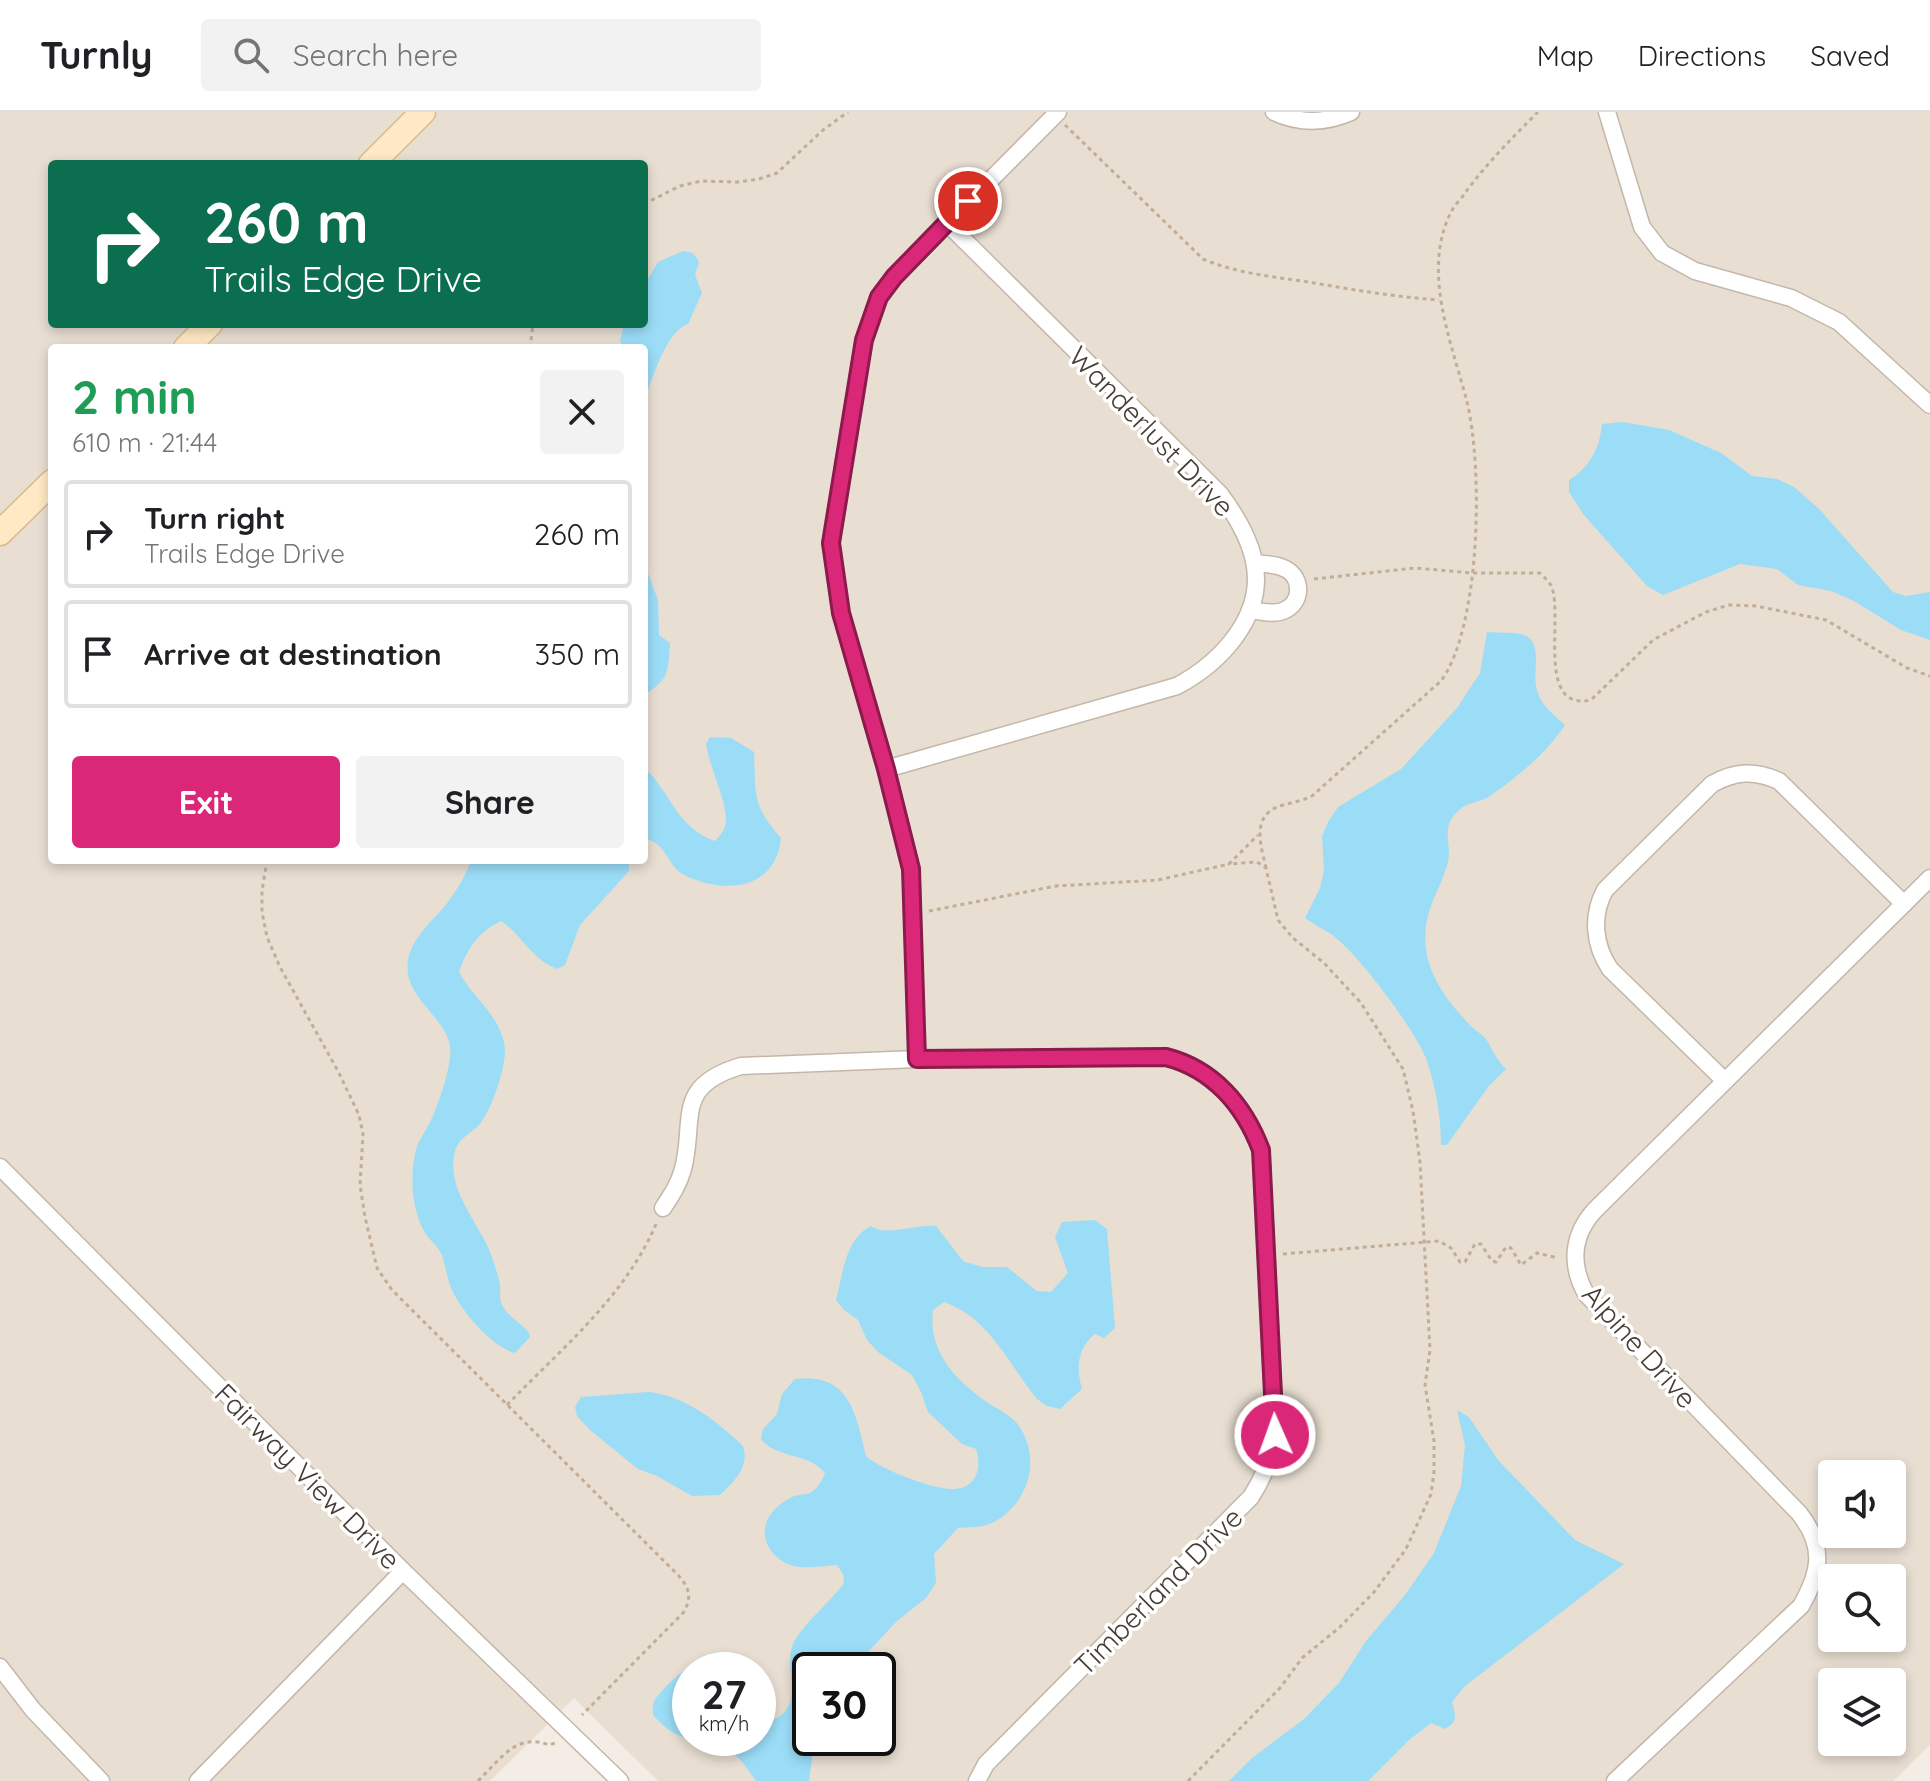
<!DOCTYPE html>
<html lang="en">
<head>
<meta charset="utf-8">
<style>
  body { margin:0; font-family:Quicksand,sans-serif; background:#f2f2f2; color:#202124; height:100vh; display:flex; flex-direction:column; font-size:30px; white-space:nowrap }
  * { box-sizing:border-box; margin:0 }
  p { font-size:26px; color:#757577 }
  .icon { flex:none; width:44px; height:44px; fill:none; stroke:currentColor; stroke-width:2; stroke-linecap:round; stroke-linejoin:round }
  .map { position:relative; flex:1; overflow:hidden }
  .panel { position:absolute; left:48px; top:232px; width:600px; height:520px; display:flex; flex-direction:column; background:#fff; border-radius:8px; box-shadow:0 4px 12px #0003 }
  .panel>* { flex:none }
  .top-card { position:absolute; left:48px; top:48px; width:600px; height:168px; border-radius:8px; box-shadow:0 4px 12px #0003; background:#0b6e4f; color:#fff; overflow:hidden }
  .tools { position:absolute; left:1818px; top:1348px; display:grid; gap:16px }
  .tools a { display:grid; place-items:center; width:88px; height:88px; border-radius:8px; background:#fff; box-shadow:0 4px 12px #0003; font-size:40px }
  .speed { position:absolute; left:672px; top:1540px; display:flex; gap:16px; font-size:40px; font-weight:700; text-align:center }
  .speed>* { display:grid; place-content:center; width:104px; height:104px; border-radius:50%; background:#fff; box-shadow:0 4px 12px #0003; line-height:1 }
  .speed small { font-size:20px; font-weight:400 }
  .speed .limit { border:4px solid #111; border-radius:12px; background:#fff; color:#111 }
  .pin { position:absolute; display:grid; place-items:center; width:68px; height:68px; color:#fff; margin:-34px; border:4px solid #fff; border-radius:50%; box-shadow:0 2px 8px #0007 }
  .me { position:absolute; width:88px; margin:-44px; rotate:358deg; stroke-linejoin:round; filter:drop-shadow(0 0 6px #0008) }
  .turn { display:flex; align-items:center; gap:28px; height:168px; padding:0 24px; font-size:36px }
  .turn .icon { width:104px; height:104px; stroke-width:2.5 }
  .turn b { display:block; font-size:56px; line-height:68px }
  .round { display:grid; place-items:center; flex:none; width:84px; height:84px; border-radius:8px; background:#f2f2f2 }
  .head { display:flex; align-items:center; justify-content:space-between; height:136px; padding:0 24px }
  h1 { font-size:48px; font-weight:700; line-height:60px; color:#1e9e55 }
  .action { display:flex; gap:16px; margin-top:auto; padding:16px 24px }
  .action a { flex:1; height:92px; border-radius:8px; background:#db2777; color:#fff; font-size:32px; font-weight:700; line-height:92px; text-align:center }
  .action a+a { background:#f2f2f2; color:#202124 }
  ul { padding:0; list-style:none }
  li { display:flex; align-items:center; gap:24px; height:108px; margin:0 16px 12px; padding:0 8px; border:4px solid #e0e0e0; border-radius:8px }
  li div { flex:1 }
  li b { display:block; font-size:30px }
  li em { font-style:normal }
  header { display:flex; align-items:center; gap:48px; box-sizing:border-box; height:112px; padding:0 40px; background:#fff; border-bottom:2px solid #e0e0e0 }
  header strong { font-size:38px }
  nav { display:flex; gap:44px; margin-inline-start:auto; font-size:28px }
  .search { width:560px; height:72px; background:#f2f2f2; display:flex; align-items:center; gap:20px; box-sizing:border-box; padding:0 28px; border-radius:8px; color:#757577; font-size:30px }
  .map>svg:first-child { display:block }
  .residential { fill:#e8ded2; fill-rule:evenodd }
  .water { fill:#9bddf7 }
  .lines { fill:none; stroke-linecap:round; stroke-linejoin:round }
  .street-casing { stroke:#c3b7a9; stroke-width:19 }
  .secondary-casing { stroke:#d8bc90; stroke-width:27 }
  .path { stroke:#c3ad96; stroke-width:3; stroke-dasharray:4 4; stroke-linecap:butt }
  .street { stroke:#fff; stroke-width:16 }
  .secondary { stroke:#ffe9c4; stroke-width:24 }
  .route-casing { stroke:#8e194d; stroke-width:20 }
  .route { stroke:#db2777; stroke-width:14 }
  .labels { text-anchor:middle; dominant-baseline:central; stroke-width:7; stroke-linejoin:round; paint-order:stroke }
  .street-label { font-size:28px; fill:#473d34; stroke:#fff }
</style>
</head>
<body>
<header>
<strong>Turnly</strong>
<div class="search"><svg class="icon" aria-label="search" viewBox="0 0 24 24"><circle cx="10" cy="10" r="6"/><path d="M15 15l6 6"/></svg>Search here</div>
<nav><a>Map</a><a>Directions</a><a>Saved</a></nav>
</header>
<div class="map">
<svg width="1930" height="1669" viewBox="0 0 1930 1669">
  <rect width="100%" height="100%" fill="#f4ede5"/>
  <path class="residential" d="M0 0H1930V1633L1893 1669H658L574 1586 490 1669H0ZM52 52H644V212H52ZM52 236H644V748H52ZM1832 1362H1892V1422H1832ZM1832 1466H1892V1526H1832ZM690 1558H758V1626H690ZM810 1558H878V1626H810ZM1832 1570H1892V1630H1832Z"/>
  <g class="water">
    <path d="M683 139 693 141 699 150 695 163 702 181 688 212C666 219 652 268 644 289V236H622L620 229 624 212H644L645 172 658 150Z"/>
    <path d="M1623 310 1669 318 1721 341 1752 364 1777 367 1794 375 1819 397 1893 480 1906 484 1930 480V528L1901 518 1854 489 1831 479 1798 473 1777 457 1740 452 1663 483 1647 474 1583 402 1569 380V368C1589 356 1600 336 1602 312Z"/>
    <path d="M644 451 658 488 659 523 670 531C668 559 670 567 644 583Z"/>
    <path d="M1487 520C1498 521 1510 520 1520 522 1546 527 1531 560 1537 578 1541 594 1553 602 1565 613 1548 640 1516 666 1490 684 1480 691 1468 689 1458 699 1440 715 1452 731 1448 750 1443 770 1431 788 1427 808 1419 850 1440 881 1468 911 1473 917 1481 921 1486 927 1493 938 1496 948 1506 957L1488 975 1447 1033H1441C1441 1005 1436 976 1427 949 1417 920 1357 840 1331 822 1322 816 1314 813 1305 806L1320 776 1324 758 1322 724 1328 710 1338 695 1401 657 1457 596 1480 561Z"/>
    <path d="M710 625 731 626 754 640C756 682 751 692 781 726 776 778 725 783 684 763 667 754 668 732 644 726V655C672 682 676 715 715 729 721 722 727 716 726 707 725 685 710 656 706 632Z"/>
    <path d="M472 748H629V759L580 813 565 853 557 857C532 848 522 823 501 809 478 820 467 837 459 860 473 886 504 907 505 939 505 957 491 1001 478 1014 469 1023 458 1026 455 1040 445 1076 479 1111 491 1142 494 1151 498 1163 500 1172 501 1180 498 1187 503 1195 510 1206 521 1211 529 1221L530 1225 515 1241C492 1235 462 1200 452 1178 447 1167 446 1155 442 1143 438 1134 429 1128 424 1119 412 1097 410 1067 415 1042 417 1030 425 1021 430 1010 438 995 453 950 450 934 444 902 403 886 408 849 411 826 434 808 448 790 458 777 465 763 472 748Z"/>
    <path d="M1095 1108 1107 1117 1115 1216 1104 1226 1095 1222C1077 1236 1076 1257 1082 1277L1060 1297 1047 1294 1037 1287C1008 1252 990 1206 944 1190L933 1198C928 1238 953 1266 985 1289 995 1296 1012 1303 1019 1314 1042 1348 1028 1391 994 1410 983 1416 970 1415 958 1416L934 1442 936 1471 926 1486 897 1509 851 1558H810V1626H815L809 1669H756L743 1651 719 1626C685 1626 678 1630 653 1603 653 1599 652 1594 654 1590 658 1578 700 1543 713 1541 726 1538 747 1546 752 1558H690V1626H758V1604L768 1610C811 1595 779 1556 795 1528 805 1511 831 1489 844 1471L843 1462 837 1453C813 1455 789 1461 772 1440 755 1417 770 1396 792 1385 798 1382 805 1383 810 1381 818 1376 822 1369 825 1361 808 1340 777 1347 761 1327L763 1317 777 1302 782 1282 795 1267C849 1260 856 1301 866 1344 879 1357 935 1378 953 1377 977 1377 982 1355 976 1337L962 1332 928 1300 921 1280 912 1263 878 1240 867 1228 858 1208 844 1198 836 1188C843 1162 845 1127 871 1114 885 1125 916 1112 936 1114L963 1149 982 1155H1007L1037 1179 1051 1180 1068 1161 1055 1125 1062 1110Z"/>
    <path d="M648 1280C684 1283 717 1309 743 1334 750 1354 734 1370 720 1383L692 1384 657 1364 638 1357 590 1318 577 1304 575 1295 581 1285Z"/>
    <path d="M1457 1298 1469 1305 1498 1348 1575 1428 1624 1452 1465 1574 1452 1590C1456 1604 1458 1610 1445 1617L1431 1611 1409 1628 1368 1669H1229L1252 1646 1304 1607 1339 1571 1366 1529 1405 1483 1434 1441 1461 1374 1465 1333Z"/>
  </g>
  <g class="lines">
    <defs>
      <g id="street">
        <path d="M1274 0C1300 12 1324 12 1351 0"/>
        <polyline points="1607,0 1642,115 1662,141 1695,159 1791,186 1839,210 1930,293"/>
        <path d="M1250 498C1260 499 1273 503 1283 499 1304 491 1303 462 1281 455 1273 452 1263 452 1255 451"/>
        <path d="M886 657 1177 574C1220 551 1266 504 1254 449 1249 425 1235 402 1220 382L947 111"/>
        <polyline points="917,947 911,757 886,657 841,501 831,431 864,228 879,185 894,165 1058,0"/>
        <path d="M1725 969 1610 857C1594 833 1591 804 1605 778L1712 672C1735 659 1755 658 1779 669L1904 792"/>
        <polyline points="0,1055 403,1459 620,1669"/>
        <path d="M663 1096C671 1084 679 1072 683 1057 696 1008 673 974 741 954L917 947 1166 945C1213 957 1244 993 1261 1038L1275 1323C1271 1347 1264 1365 1251 1385L986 1652 977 1669"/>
        <polyline points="0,1555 33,1598 101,1669"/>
        <polyline points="198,1669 403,1459"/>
        <path d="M1615 1669 1801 1494C1821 1459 1825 1434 1799 1401L1586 1182C1570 1153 1572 1124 1594 1099L1930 766"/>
      </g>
      <g id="secondary">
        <polyline points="371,52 423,0"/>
        <polyline points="186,236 210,212"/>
        <polyline points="0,421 52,370"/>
      </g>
    </defs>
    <use href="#street" class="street-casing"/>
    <use href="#secondary" class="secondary-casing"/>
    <g class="path">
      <path d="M1065 13 1203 147C1240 163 1281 165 1320 172 1360 179 1398 185 1439 188"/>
      <polyline points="644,92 680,74 701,69 738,70 759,67 777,61 823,18 848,0"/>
      <polyline points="530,236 533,212"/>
      <path d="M1314 467 1415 456 1472 461H1540C1545 466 1550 470 1552 476 1563 506 1536 600 1591 588L1653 528 1706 500 1729 493 1756 494 1826 508 1907 556 1930 564"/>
      <path d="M267 748 262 779V800L267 825 280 855 339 961 359 1003 363 1022 360 1073 365 1105 377 1156 392 1178 677 1462C689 1475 693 1485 683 1501L582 1603"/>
      <path d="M1266 756C1262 737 1251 708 1275 696 1286 691 1300 690 1312 684L1441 569C1481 514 1483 355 1467 290 1452 231 1421 160 1451 100 1454 94 1461 87 1465 81 1487 51 1512 26 1538 0"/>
      <polyline points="929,799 1056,774 1158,768 1229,752"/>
      <polyline points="1283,1142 1439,1129 1451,1136 1460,1150 1465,1150 1475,1132 1481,1132 1492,1149 1496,1150 1506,1135 1511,1136 1521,1153 1537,1141 1558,1146"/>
      <path d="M507 1293C561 1237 625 1185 656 1112"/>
      <path d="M478 1669C500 1648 516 1620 549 1633L555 1631"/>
      <polyline points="1188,1669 1281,1575 1302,1546 1340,1515 1374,1480 1406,1437 1431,1382 1434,1360 1434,1329 1425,1273 1430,1238 1420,1050 1413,999 1403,957 1361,891 1324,851 1293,826 1278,808 1266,756 1257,750 1229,752 1258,723"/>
    </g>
    <use href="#street" class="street"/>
    <use href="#secondary" class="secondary"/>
  </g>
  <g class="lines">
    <defs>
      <path id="route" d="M968 89 894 165 879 185 864 228 831 431 841 501 886 657 911 757 917 947 1166 945C1213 957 1244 993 1261 1038L1275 1323"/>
    </defs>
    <use href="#route" class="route-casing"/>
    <use href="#route" class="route"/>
  </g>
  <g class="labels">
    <g class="street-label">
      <text transform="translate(1152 319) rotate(46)">Wanderlust Drive</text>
      <text transform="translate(1640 1234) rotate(48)">Alpine Drive</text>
      <text transform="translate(308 1364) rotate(45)">Fairway View Drive</text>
      <text transform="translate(1158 1479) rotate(-45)">Timberland Drive</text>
    </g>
  </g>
</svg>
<div class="tools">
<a><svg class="icon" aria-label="sound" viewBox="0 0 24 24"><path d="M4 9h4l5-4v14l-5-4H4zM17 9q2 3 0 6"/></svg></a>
<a><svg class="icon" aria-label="search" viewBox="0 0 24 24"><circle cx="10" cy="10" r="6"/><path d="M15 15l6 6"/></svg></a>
<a><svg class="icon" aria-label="layers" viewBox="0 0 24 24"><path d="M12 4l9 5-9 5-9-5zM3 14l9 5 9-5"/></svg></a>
</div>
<div class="speed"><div>27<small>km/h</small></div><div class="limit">30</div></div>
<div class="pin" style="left:968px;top:89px;background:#d93025"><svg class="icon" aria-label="arrive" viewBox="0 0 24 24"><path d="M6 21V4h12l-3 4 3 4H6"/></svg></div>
<svg class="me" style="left:1275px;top:1323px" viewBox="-20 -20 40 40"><circle r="17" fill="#db2777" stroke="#fff" stroke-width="3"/><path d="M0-11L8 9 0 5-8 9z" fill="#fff"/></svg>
<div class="top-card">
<div class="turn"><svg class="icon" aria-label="right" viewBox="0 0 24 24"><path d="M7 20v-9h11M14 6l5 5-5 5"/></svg><div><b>260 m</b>Trails Edge Drive</div></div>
</div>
<section class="panel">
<div class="head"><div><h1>2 min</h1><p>610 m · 21:44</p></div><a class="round"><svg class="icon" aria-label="close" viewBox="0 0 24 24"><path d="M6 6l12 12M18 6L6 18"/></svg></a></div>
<ul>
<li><svg class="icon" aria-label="right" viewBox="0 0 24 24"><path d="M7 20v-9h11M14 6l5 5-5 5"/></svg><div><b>Turn right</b><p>Trails Edge Drive</p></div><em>260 m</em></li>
<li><svg class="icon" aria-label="arrive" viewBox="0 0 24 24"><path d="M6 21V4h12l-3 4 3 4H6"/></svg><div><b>Arrive at destination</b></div><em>350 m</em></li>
</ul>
<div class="action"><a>Exit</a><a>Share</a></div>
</section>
</div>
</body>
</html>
